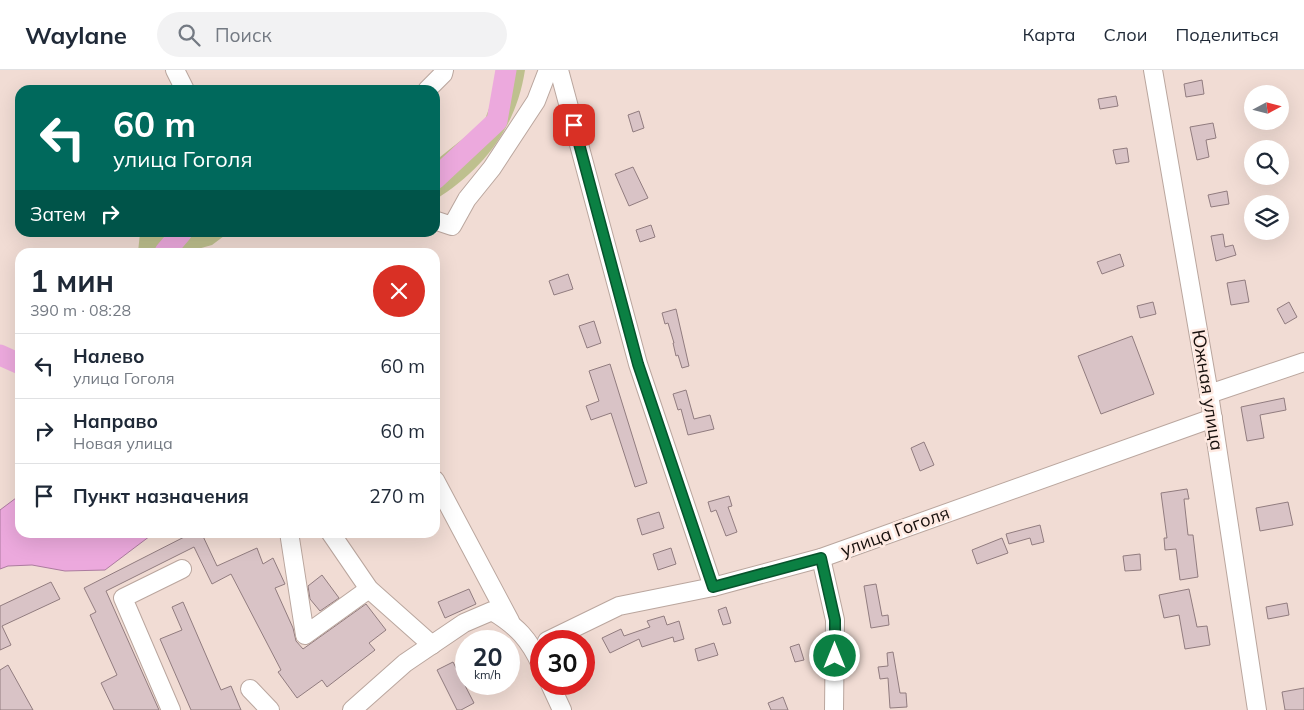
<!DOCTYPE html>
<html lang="ru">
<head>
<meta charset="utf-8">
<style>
  body { margin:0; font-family:Mulish,sans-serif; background:#f2f2f3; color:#1f2937; height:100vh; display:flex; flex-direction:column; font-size:19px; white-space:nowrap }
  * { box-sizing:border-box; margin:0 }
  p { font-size:16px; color:#747a83 }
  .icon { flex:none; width:28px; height:28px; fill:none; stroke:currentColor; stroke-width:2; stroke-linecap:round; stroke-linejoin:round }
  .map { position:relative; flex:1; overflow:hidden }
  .side { position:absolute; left:15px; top:178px; width:425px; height:290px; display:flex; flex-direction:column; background:#fff; border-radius:15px; box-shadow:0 5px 20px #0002 }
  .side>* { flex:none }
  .top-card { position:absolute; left:15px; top:15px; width:425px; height:152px; border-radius:15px; box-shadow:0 5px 20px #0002; background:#00695c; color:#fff; overflow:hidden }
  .needle { width:32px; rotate:83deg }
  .buttons { position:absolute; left:1244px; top:15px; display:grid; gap:10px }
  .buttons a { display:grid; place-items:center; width:45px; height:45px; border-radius:50%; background:#fff; box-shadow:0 5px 20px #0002; font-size:25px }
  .speed { position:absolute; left:455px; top:560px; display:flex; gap:10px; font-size:25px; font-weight:700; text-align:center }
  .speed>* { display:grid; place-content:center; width:65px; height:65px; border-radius:50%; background:#fff; box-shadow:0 5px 20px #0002; line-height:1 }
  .speed small { font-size:12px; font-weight:400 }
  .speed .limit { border:8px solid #d22; background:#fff; color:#111 }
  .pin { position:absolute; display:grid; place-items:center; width:42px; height:42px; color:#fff; margin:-21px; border-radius:10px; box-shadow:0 2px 8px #0006 }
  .me { position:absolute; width:55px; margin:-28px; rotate:0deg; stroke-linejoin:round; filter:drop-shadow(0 0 4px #0008) }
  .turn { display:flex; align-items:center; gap:18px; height:105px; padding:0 15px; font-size:22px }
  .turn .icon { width:65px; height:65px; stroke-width:2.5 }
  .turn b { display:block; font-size:35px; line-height:42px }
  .then { display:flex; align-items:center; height:48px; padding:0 15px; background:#0003; gap:10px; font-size:19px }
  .round { display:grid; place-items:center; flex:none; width:52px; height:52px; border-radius:26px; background:#f2f2f3 }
  .headline { display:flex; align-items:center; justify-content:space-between; height:85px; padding:0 15px }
  h1 { font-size:30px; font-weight:700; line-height:38px }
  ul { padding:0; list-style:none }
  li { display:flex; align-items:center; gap:15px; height:65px; padding:0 15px; border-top:1px solid #e0e1e3 }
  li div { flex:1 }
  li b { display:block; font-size:19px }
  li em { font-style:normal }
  header { display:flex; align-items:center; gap:30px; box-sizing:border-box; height:70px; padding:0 25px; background:#fff; border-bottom:1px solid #e0e1e3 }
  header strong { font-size:24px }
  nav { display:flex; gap:28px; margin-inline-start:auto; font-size:18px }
  .search { width:350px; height:45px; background:#f2f2f3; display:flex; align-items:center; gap:12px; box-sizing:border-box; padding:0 18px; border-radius:28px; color:#747a83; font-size:19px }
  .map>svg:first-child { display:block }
  .green { fill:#bec08e }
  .water { fill:#eca9dd; stroke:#ac7b9f }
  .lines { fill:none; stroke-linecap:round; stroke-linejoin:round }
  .river { stroke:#eca9dd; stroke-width:21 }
  .building { fill:#d9c3c6; stroke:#917c7f }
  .minor-casing { stroke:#baa69e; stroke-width:20 }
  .minor { stroke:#fff; stroke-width:18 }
  .route-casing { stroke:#07532c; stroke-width:12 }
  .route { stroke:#0b8043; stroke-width:9 }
  .labels { text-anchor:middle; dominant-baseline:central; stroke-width:5; stroke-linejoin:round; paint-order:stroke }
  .street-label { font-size:18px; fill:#17100d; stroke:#fee9e1 }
</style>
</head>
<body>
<header>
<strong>Waylane</strong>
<div class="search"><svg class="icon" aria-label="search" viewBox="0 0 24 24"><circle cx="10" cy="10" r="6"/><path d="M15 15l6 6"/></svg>Поиск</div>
<nav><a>Карта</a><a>Слои</a><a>Поделиться</a></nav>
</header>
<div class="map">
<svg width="1304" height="640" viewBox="0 0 1304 640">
  <rect width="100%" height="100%" fill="#f1dcd4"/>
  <g class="green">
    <path d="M496 0H525C516 58 484 99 435 130V91L484 52 494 25Z"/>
    <polygon points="140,163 140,162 228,163 212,175 187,182 138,182"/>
  </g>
  <polygon class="water" points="20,425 20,462 154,463 105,500 65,501 32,495 8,496 0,499 0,440"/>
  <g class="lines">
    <g class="river">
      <polyline points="435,109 497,51 506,0"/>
      <polyline points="165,182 182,162"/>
      <polyline points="0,285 20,294"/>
    </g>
  </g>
  <g class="building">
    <polygon points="1202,10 1204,24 1186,27 1184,14"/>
    <polygon points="1116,26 1118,36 1100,39 1098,29"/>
    <polygon points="639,41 644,58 633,62 628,45"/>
    <polygon points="1213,53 1216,68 1206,70 1209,87 1197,90 1190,57"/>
    <polygon points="1127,78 1129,92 1116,94 1113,80"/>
    <polygon points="633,97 648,128 629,136 615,104"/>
    <polygon points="1227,121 1229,134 1211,137 1208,125"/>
    <polygon points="651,155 655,167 640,172 636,160"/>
    <polygon points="1223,164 1225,177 1233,175 1236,185 1216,191 1211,166"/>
    <polygon points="1120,184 1124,196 1102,204 1097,192"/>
    <polygon points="568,204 573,219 554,225 549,211"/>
    <polygon points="1245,210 1249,232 1231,235 1227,213"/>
    <polygon points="1153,232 1156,244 1140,248 1137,236"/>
    <polygon points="1289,232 1297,247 1285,254 1277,239"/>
    <polygon points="676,239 689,296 682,298 678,285 676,286 673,273 674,273 668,253 665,254 662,243"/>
    <polygon points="594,251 601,273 587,278 579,256"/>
    <polygon points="1132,266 1154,324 1101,344 1078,286"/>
    <polygon points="610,294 647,413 635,417 611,343 591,350 586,336 599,331 589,301"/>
    <polygon points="686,320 694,349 710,345 714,359 688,365 681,339 678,340 673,324"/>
    <polygon points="1284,328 1286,340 1260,345 1264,368 1247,371 1241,337"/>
    <polygon points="924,372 934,395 920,401 911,378"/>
    <polygon points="1187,419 1189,429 1184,429 1188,465 1193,465 1198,507 1180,510 1176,479 1165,480 1164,468 1167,468 1161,423"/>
    <polygon points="729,426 732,436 728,437 737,462 726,466 716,440 711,442 708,432"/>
    <polygon points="1288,432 1293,455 1260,461 1256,438"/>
    <polygon points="659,442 664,458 642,465 637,449"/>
    <polygon points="1040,455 1044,472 1032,475 1030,468 1009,474 1006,464"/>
    <polygon points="194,462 201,462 217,496 257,478 263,494 273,488 285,514 275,518 293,558 296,571 303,579 366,534 386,560 369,573 375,580 327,617 322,610 297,628 278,602 281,600 231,504 212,514 194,477 106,521 159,640 114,640 101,613 117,605 90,545 96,542 84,518"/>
    <polygon points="1002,468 1008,483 977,494 972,480"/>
    <polygon points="671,478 676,494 658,500 653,484"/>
    <polygon points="1140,484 1141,500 1125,501 1123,486"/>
    <polygon points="322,505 339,528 320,541 310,529 308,516"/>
    <polygon points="51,512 60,529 2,556 11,575 0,580 0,536"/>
    <polygon points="876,514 882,546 888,545 889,555 871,558 864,516"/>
    <polygon points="469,519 476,534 445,548 438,532"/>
    <polygon points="1189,519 1197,557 1207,556 1210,575 1185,579 1179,545 1164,548 1159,525"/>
    <polygon points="183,532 221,620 231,616 241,640 191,640 160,569 182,560 172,537"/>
    <polygon points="1287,533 1289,545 1268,549 1266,537"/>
    <polygon points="726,537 731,553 723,555 718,540"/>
    <polygon points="664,546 667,555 679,551 684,569 674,572 673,567 642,577 639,569 610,583 602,568 621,559 624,566 650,557 647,551"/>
    <polygon points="714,573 718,585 698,591 695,579"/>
    <polygon points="799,574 804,590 795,592 790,577"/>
    <polygon points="893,582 900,623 906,623 907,637 890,638 888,608 880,609 878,597 888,596 887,583"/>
    <polygon points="453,592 474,633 461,640 457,640 437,600"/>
    <polygon points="8,595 33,640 0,640 0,600"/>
    <polygon points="1304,618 1304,640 1285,640 1282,622"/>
    <polygon points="783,627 788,640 771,640 768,633"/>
  </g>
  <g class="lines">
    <defs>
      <g id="minor">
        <polyline points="175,0 185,20"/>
        <polyline points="559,0 638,294 713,517"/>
        <polyline points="1153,0 1209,324 1257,640"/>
        <polyline points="427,20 443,4 444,0"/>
        <polyline points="437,151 452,156 467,129 492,98 536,31 548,0"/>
        <polyline points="1209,324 1304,292"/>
        <polyline points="435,410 510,551"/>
        <polyline points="289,462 305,565 369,519"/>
        <polyline points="330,462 369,519 432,575"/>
        <polyline points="821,488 835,550 834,640"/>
        <polyline points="547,571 619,536 713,517 821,488 1213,348"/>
        <polyline points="550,614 562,640"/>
        <polyline points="250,619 270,640"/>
        <polyline points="171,640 123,528 182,499"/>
        <path d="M352 640 405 593 464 553 492 541C517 556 529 569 541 595"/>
      </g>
    </defs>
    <use href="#minor" class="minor-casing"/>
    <use href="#minor" class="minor"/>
  </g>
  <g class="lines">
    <defs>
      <polyline id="route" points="574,55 638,294 713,517 821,488 835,550 835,586"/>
    </defs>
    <use href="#route" class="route-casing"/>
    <use href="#route" class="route"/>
  </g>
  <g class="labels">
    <g class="street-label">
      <text transform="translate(1208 320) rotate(81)">Южная улица</text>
      <text transform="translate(895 461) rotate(-20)">улица Гоголя</text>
    </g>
  </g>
</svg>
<div class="buttons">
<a><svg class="needle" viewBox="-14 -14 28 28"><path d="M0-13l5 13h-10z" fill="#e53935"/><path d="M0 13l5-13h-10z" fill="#747a83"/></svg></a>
<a><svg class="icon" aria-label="search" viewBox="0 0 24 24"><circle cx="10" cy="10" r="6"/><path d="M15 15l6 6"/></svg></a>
<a><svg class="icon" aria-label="layers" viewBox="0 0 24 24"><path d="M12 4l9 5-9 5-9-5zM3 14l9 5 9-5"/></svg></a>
</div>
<div class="speed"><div>20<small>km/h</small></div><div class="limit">30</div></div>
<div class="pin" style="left:574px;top:55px;background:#d93025"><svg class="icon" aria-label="arrive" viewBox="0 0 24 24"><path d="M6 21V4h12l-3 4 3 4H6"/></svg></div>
<svg class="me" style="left:835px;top:586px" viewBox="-20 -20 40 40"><circle r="17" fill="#0b8043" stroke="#fff" stroke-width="3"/><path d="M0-11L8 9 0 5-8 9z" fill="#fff"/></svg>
<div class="top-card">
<div class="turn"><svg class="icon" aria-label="left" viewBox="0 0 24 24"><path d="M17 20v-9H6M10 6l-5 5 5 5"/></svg><div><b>60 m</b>улица Гоголя</div></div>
<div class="then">Затем<svg class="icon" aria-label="right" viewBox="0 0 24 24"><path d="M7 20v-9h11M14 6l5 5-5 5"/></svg></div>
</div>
<section class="side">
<div class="headline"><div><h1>1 мин</h1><p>390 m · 08:28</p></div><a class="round" style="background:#d93025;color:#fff"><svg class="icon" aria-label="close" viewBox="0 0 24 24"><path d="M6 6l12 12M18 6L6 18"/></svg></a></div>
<ul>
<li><svg class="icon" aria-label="left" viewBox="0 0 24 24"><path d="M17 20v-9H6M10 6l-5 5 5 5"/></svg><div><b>Налево</b><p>улица Гоголя</p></div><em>60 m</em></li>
<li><svg class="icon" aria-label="right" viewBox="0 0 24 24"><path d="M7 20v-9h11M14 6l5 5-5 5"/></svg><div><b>Направо</b><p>Новая улица</p></div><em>60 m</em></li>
<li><svg class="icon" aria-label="arrive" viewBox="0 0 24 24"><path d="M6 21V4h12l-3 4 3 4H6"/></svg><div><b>Пункт назначения</b></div><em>270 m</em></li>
</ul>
</section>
</div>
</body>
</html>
